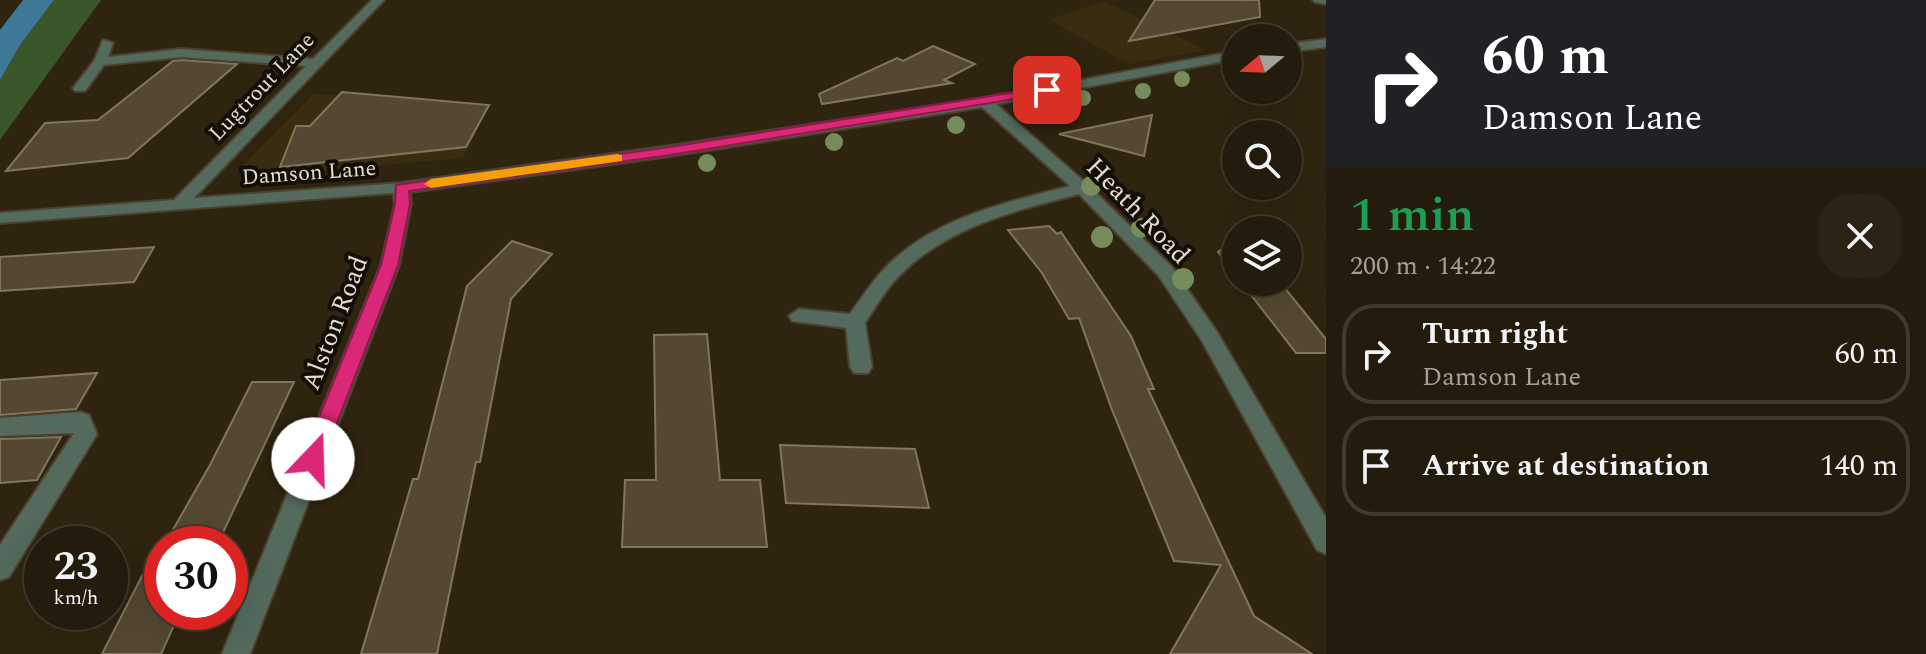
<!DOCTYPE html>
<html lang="en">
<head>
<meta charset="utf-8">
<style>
  body { margin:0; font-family:Spectral,serif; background:#2b2414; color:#f1f3f6; height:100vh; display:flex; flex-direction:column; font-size:30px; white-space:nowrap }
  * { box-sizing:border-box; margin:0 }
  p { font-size:26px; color:#a3a19d }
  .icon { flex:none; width:44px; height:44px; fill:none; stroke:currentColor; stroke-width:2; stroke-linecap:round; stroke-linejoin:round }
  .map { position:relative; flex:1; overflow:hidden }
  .drawer { display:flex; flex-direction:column; background:#231b0b; width:600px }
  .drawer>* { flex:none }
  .guide { background:#202124; color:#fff; overflow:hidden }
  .needle { width:52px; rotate:251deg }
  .buttons { position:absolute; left:1222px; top:24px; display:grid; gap:16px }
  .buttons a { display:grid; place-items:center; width:80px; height:80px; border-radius:50%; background:#231b0b; box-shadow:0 8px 32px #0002,0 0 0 2px #40392c; font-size:40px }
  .speed { position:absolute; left:24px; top:526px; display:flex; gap:16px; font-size:40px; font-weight:700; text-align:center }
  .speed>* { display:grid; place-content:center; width:104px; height:104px; border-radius:50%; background:#231b0b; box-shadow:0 8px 32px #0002,0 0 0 2px #40392c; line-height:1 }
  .speed small { font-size:20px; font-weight:400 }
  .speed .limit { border:12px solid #d22; background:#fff; color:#111 }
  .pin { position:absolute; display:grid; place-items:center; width:68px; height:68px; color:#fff; margin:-34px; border-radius:16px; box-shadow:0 4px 12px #0006 }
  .me { position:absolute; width:88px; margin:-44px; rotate:21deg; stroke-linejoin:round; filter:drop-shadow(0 0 6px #0008) }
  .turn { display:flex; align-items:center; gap:28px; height:168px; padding:0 24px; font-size:36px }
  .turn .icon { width:104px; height:104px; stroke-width:2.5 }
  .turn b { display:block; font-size:56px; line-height:68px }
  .round { display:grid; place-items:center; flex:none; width:84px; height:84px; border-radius:32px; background:#2b2414 }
  .headline { display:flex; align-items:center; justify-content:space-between; height:136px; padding:0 24px }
  h1 { font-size:48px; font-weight:600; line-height:60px; color:#1e9e55 }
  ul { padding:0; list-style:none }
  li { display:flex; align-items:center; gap:24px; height:100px; margin:0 16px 12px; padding:0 8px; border:4px solid #40392c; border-radius:32px }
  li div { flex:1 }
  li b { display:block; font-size:30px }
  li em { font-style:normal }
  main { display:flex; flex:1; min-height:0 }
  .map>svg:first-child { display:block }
  .built { fill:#3a2d0f }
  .forest { fill:#3a572a }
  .water { fill:#3d7896 }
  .building { fill:#544832; stroke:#81755d; stroke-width:2 }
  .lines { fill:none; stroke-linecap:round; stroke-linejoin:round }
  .minor-casing { stroke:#4c412e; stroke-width:4 }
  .minor { fill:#536a5d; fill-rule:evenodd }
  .tree { fill:#768c5b }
  .route { fill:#db2777; stroke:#8e194d; stroke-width:2 }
  .slow { fill:#f59e0b }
  .labels { text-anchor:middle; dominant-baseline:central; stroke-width:8; stroke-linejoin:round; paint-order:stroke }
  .far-street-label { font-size:22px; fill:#e3dccf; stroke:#130e06 }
  .street-label { font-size:26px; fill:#e3dccf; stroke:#130e06 }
</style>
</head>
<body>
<main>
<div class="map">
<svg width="1326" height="654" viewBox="0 0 1326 654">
  <rect width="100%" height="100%" fill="#2f240f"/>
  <g class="built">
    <polygon points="1104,1 1205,50 1129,64 1049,20"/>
    <polygon points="313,94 402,96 489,105 463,158 259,176 242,166"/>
  </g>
  <polygon class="forest" points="54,0 101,0 0,140 0,80 20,45"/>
  <polygon class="water" points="23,0 54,0 20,45 0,80 0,30"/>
  <g class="building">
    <polygon points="1155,0 1259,0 1260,17 1129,41"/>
    <polygon points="933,46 975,64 944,80 952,83 822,104 819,94 897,58 903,61"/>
    <polygon points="181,60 237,64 128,158 6,171 45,123 98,120 173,61"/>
    <polygon points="342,92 489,105 466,147 280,167 296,126 310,126"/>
    <polygon points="1152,115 1144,156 1059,134"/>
    <polygon points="1049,226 1057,234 1061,232 1131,336 1154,389 1148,389 1254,616 1312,654 1170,654 1221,565 1174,561 1112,410 1079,318 1069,319 1042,273 1008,230"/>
    <polygon points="1236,238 1236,275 1218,252"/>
    <polygon points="512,241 552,254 511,299 480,462 476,462 437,654 361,654 413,479 418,479 467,286"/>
    <polygon points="154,247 134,282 0,291 0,257"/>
    <polygon points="1241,282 1280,282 1326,339 1326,353 1296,353"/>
    <polygon points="707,334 720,480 760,480 767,547 622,547 625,480 656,480 654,335"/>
    <polygon points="97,373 76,409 0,415 0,380"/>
    <polygon points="252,382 294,382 219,541 167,540 210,465"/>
    <polygon points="61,437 37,480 0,483 0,439"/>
    <polygon points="780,445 915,449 929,508 786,503"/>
    <polygon points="162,537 162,612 180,612 161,654 102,654"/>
  </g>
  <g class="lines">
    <defs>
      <g id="minor">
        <path d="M372 0H384L194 198 401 183 670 146 985 98 1236 51V59L996 104 1088 185 1172 267 1217 332 1326 518V554L1317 550 1202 341 1158 275 1079 194C1014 211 945 227 897 278 885 291 875 308 865 323L872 367 868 373H854L850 367 846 328 792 321 789 316 799 309 850 314C861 299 871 283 884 269 933 218 1004 203 1070 186L982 107 670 156 410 192 411 204 399 265 250 654H222L381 265 395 204 393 193 0 223V213L174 200 306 66 181 57 104 65 85 91H75L73 88 94 61 103 40 113 43 108 57 181 49 313 59Z"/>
        <polygon points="1313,0 1326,0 1326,4 1315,2"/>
        <polygon points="1326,39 1326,47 1288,52 1288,44"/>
        <polygon points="81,412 89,415 97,434 9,577 0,580 0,545 74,433 0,436 0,418"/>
      </g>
    </defs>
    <use href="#minor" class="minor-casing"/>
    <use href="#minor" class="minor"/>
  </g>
  <g class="tree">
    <circle cx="1182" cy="79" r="8"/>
    <circle cx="1143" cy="91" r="8"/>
    <circle cx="1083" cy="98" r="8"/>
    <circle cx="1057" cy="103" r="8"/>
    <circle cx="956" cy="125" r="9"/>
    <circle cx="834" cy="142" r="9"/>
    <circle cx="707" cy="163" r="9"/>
    <circle cx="1091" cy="186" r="10"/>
    <circle cx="1141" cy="228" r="10"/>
    <circle cx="1102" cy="237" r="11"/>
    <circle cx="1183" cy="279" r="11"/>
  </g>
  <polygon class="route" points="1047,87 1052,88 1052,93 670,155 409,191 410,204 398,265 323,459 320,466 313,468 305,466 302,459 381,265 395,204 396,185 670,147"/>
  <polygon class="slow" points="617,154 622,155 622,161 431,188 424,184 431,179"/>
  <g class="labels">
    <g class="far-street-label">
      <text transform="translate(262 87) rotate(-46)">Lugtrout Lane</text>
      <text transform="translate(309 173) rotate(-4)">Damson Lane</text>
    </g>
    <g class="street-label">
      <text transform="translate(1138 211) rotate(46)">Heath Road</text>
      <text transform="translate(335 323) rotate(-69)">Alston Road</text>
    </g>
  </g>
</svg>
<div class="buttons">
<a><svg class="needle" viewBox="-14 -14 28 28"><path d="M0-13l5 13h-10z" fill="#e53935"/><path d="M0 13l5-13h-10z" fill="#a3a19d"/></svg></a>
<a><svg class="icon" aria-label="search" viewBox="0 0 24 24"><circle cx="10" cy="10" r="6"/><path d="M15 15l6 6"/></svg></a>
<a><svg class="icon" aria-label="layers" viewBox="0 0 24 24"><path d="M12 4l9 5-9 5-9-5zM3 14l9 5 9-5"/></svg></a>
</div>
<div class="speed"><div>23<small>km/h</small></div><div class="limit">30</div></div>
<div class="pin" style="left:1047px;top:90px;background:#d93025"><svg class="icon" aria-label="arrive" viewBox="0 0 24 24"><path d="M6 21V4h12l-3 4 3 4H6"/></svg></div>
<svg class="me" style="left:313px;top:459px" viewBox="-20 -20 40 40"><circle r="19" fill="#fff"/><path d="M0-13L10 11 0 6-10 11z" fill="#db2777"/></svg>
</div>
<section class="drawer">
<div class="guide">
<div class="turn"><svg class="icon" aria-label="right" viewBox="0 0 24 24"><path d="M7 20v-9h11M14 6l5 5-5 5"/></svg><div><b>60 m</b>Damson Lane</div></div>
</div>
<div class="headline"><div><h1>1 min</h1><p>200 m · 14:22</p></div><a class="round"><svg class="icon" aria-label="close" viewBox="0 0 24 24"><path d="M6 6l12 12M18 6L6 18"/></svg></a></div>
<ul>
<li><svg class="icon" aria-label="right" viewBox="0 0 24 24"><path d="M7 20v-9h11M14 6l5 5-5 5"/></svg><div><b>Turn right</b><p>Damson Lane</p></div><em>60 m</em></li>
<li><svg class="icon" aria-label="arrive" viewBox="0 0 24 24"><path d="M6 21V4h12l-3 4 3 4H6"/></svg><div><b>Arrive at destination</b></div><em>140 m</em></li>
</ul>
</section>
</main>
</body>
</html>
